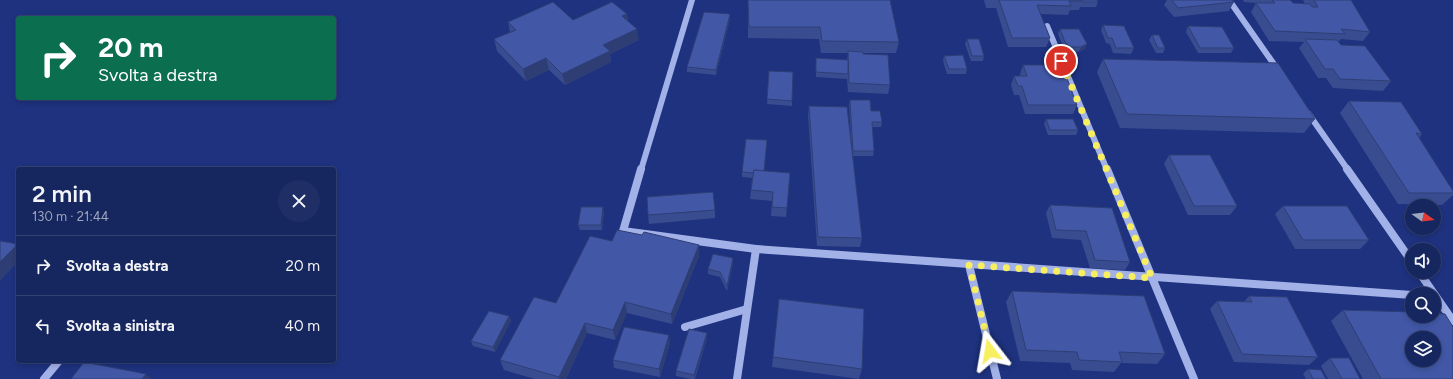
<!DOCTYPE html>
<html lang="it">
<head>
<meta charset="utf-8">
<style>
  body { margin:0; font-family:Figtree,sans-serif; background:#1f2e65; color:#f1f3f6; height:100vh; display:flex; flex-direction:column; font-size:15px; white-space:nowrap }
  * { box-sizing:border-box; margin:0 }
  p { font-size:13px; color:#9ea5bd }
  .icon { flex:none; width:22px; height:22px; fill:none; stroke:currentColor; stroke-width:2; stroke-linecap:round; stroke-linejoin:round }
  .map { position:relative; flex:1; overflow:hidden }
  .panel { position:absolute; left:16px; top:167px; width:320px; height:196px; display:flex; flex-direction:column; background:#16265f; border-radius:4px; box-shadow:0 2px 6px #0003,0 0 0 1px #354374 }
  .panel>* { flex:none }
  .hud { position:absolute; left:16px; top:16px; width:320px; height:84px; border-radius:4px; box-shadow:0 2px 6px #0003,0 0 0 1px #354374; background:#0b6e4f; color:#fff; overflow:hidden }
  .needle { width:26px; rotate:104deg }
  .controls { position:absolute; left:1405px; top:199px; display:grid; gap:8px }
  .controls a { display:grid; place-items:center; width:36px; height:36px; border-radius:50%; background:#16265f; box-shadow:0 2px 6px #0003,0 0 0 1px #354374; font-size:20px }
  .pin { position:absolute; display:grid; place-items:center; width:34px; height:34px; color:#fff; margin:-17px; border:2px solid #fff; border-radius:50%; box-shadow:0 1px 4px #0007 }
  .me { position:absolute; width:44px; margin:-22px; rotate:346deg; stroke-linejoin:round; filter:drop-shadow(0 0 3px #0008) }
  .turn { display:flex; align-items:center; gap:14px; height:84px; padding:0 16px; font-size:18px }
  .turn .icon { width:52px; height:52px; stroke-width:2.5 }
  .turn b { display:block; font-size:28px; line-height:34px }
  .round { display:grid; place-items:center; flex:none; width:42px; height:42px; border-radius:21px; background:#1f2e65 }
  .headline { display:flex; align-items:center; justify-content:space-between; height:68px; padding:0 16px }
  h1 { font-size:24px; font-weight:600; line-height:30px }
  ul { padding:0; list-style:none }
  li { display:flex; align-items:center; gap:12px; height:60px; padding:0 16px; border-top:1px solid #354374 }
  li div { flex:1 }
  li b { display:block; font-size:15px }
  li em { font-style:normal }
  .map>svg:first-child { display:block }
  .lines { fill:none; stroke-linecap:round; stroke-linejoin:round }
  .minor-far1 { stroke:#a2b1e8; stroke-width:6 }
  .minor { stroke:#a2b1e8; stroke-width:8 }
  .wall { fill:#394c90 }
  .shaded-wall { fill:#2e3e75 }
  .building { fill:#4258a7; stroke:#2e3e75; fill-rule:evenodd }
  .route { stroke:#f8ef60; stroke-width:7; stroke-dasharray:0 12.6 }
</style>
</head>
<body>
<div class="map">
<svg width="1453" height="379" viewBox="0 0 1453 379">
  <rect width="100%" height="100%" fill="#1e327f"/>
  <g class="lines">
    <g class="minor-far1">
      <polyline points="1229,0 1278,70"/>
      <polyline points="1047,26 1107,170"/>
      <polyline points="1308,113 1348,170"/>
      <polyline points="641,170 692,0"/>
    </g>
    <g class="minor">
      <polyline points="641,169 623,231 756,249 737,379"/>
      <polyline points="1107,169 1194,379"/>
      <polyline points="1347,169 1412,262"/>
      <polyline points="756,249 1412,295"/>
      <polyline points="969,265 997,379"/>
      <polyline points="1419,272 1453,321"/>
      <polyline points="685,327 747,309"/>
      <polyline points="44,379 59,361"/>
    </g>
  </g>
  <g class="wall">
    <polygon points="748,0 899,42 896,53 863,53 890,85 888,94 848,92 847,79 816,77 816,58 847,60 848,53 821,53 819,39 748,38"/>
    <polygon points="984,0 1097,0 1098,2 1096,7 1080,7 1079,10 1070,10 1068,15 1040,14 1050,38 1046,47 1008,47 996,8 986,8"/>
    <polygon points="1167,0 1232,0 1234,2 1229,11 1174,17 1164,5"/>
    <polygon points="1243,0 1290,0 1293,3 1305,4 1303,0 1351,0 1370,32 1363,41 1341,39 1338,42 1341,45 1391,81 1383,91 1333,88 1326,78 1318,78 1299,48 1304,42 1269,41 1251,12 1256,3 1244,2"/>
    <polygon points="627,14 628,21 639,40 610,54 611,62 565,85 549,70 526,81 497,51 494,39 510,32 508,22 573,20"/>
    <polygon points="730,19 716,75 687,72 687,67"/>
    <polygon points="1103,25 1134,48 1131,54 1113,53 1110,44 1106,43 1101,30"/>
    <polygon points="1188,26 1234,48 1231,53 1198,53 1186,32"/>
    <polygon points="1060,29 1085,49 1078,52 1068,52 1063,47 1058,34"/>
    <polygon points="1152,35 1165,48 1163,53 1156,53 1149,40"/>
    <polygon points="967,39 984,56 983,61 971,61 965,44"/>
    <polygon points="944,56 967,69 966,74 947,74 943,61"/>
    <polygon points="1103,59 1315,119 1304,133 1120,128 1097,72"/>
    <polygon points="1023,65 1077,105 1073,114 1025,114 1019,95 1014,95 1011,85 1014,76 1020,76 1020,74"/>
    <polygon points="769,71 792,101 792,106 767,104"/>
    <polygon points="850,100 871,111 882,122 881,127 872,127 874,151 873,156 852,156 849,105"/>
    <polygon points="1349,101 1422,134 1419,138 1453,191 1453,195 1442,205 1398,204 1340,113"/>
    <polygon points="809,106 862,238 860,247 817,246 808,115"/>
    <polygon points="1046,119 1078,130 1076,135 1048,135 1044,124"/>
    <polygon points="1169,155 1237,206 1230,215 1188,215 1164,164"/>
    <polygon points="764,171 790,173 786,217 771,216 772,201 750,199 751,190 752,178 742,177 742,172"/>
    <polygon points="1050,205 1130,262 1125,270 1090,268 1081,240 1052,238 1046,213"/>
    <polygon points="1283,206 1369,240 1360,249 1295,249 1275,214"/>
    <polygon points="715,210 715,218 649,224 648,215"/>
    <polygon points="604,212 602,230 580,230 578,225"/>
    <polygon points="642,235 699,245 699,256 672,324 627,313 615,340 587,333 566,379 535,379 504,370 500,360 556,303 612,241"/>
    <polygon points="733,263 727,291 720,277 708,274 708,269"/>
    <polygon points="1012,291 1165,354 1157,364 1121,363 1114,372 1072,370 1070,363 1020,361 1006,302"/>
    <polygon points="1249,296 1318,357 1309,365 1234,362 1210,309 1217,301 1244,302"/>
    <polygon points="1343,310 1453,379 1363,379 1331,321"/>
    <polygon points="509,316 511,321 495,352 473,346 471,341"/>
    <polygon points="707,338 695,379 691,379 676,376 676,371"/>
    <polygon points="670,343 660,377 614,368 613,360"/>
    <polygon points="773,357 862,369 859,379 772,367"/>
    <polygon points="1330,358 1360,379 1328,379 1321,366"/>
    <polygon points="1308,369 1326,379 1306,379 1303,374"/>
  </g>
  <g class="shaded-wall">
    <polygon points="627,14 628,26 622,16"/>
    <polygon points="730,14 730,19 716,75 716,70"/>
    <polygon points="637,29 639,40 610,54 611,62 565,85 562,74 603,45"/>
    <polygon points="1087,44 1085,49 1078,52 1081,47"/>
    <polygon points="546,58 549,70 526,81 523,69"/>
    <polygon points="603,207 604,212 602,230 601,225"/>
    <polygon points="18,244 18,262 0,281 0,262"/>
    <polygon points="699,245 699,256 672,324 671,314"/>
    <polygon points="733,258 733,263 727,291 727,286"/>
    <polygon points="625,302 627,313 615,340 613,330"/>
    <polygon points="509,316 511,321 495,352 493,347"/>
    <polygon points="585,323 587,333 566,379 559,379 559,377"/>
    <polygon points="707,333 707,338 694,379 694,375"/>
    <polygon points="669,335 670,343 660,377 659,369"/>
    <polygon points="146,374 152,379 142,379"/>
  </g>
  <g class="building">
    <polygon points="748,0 890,0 899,42 822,41 820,27 749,27"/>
    <polygon points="999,0 1082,0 1082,1 1069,1 1071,6 1037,5 1050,38 1012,38"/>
    <polygon points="1082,0 1097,0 1098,2 1082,2"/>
    <polygon points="1172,0 1232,0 1234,2 1178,8"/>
    <polygon points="1272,0 1290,0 1293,3 1310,4 1312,7 1318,7 1314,0 1351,0 1370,32 1341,29 1345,34 1275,31 1256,3 1275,3"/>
    <polygon points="553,2 573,20 612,2 627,14 622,16 637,29 603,45 610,51 562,74 546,58 523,69 494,39 516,30 508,22"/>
    <polygon points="704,12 730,14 716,70 687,67"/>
    <polygon points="1103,25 1124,26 1134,48 1116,48 1112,38 1108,38"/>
    <polygon points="1188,26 1222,27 1234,48 1200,48"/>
    <polygon points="1060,29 1079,29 1087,44 1081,47 1070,47 1065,42"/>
    <polygon points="1152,35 1159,35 1165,48 1158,48"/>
    <polygon points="967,39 979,39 984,56 972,56"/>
    <polygon points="1305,39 1337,40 1341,45 1365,46 1391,81 1340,79 1333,69 1325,69"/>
    <polygon points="848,51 863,52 863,54 888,55 890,85 849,83"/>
    <polygon points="963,55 967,69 949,69 944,56"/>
    <polygon points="816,58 848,60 848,74 816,72"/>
    <polygon points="1103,59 1278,63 1315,119 1127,114"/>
    <polygon points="1023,65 1062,65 1077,105 1028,105 1022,86 1018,86 1014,76 1027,76"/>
    <polygon points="769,71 793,72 792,101 767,99"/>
    <polygon points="850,100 870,100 871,111 880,111 882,122 872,122 874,151 853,151"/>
    <polygon points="1349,101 1401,102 1422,134 1416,133 1453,191 1453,193 1409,193"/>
    <polygon points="809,106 847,107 862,238 818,237"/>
    <polygon points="1046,119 1073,119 1078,130 1050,130"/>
    <polygon points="746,139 767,140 764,171 754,170 753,173 742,172"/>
    <polygon points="1169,155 1210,155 1237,206 1194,206"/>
    <polygon points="754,170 790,173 787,208 772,207 773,192 751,190"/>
    <polygon points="713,192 715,210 648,215 647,197"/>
    <polygon points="1050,205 1112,208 1130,262 1095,260 1086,231 1056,230"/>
    <polygon points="1283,206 1347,206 1369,240 1303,240"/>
    <polygon points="581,207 603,207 601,225 578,225"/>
    <polygon points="617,230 642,235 644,232 699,245 671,314 625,302 613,330 585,323 559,377 500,360 534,297 556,303 590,236 612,241"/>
    <polygon points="0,241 18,244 0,262"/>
    <polygon points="713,254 733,258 727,286 720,272 708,269"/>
    <polygon points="1012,291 1144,296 1165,354 1119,352 1122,362 1079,360 1077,352 1026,350"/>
    <polygon points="1249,296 1287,297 1318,357 1242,354 1217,301 1252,302"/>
    <polygon points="779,299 864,309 862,369 773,357"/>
    <path d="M1343 310 1412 312V316H1434V313L1445 314 1453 327V379H1381ZM1412 338H1434V360H1412Z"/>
    <polygon points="489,311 509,316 493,347 471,341"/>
    <polygon points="624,327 669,335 659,369 613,360"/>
    <polygon points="689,329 707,333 694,375 676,371"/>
    <polygon points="1330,358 1349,358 1360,379 1342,379"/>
    <polygon points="84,362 146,374 142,379 71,379"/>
    <polygon points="1308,369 1321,370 1326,379 1313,379"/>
  </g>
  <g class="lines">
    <polyline class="route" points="990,351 969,265 1152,278 1061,61"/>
  </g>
</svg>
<div class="controls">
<a><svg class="needle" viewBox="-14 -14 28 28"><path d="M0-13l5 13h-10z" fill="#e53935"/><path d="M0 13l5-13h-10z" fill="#9ea5bd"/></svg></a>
<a><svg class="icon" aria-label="sound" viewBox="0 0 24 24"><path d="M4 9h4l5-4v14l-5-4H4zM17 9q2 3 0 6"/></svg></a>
<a><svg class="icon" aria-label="search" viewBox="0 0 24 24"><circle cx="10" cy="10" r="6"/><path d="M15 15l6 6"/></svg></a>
<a><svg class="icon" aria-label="layers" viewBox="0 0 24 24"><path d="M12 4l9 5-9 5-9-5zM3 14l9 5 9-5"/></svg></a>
</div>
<div class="pin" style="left:1061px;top:61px;background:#d93025"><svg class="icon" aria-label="arrive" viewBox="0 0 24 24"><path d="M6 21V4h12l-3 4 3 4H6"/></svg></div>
<svg class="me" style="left:990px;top:351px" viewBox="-20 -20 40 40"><path d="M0-17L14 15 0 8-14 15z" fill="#f8ef60" stroke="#fff" stroke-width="4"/></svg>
<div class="hud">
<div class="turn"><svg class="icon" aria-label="right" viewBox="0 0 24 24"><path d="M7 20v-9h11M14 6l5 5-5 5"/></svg><div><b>20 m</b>Svolta a destra</div></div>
</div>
<section class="panel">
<div class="headline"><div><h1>2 min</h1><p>130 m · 21:44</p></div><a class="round"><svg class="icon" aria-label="close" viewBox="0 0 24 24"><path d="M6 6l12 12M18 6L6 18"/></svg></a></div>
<ul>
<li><svg class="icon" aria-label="right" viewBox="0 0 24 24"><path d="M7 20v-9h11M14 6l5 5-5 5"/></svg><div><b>Svolta a destra</b></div><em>20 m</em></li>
<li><svg class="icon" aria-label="left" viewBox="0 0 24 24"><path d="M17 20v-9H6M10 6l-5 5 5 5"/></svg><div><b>Svolta a sinistra</b></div><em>40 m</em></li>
</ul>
</section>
</div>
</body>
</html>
